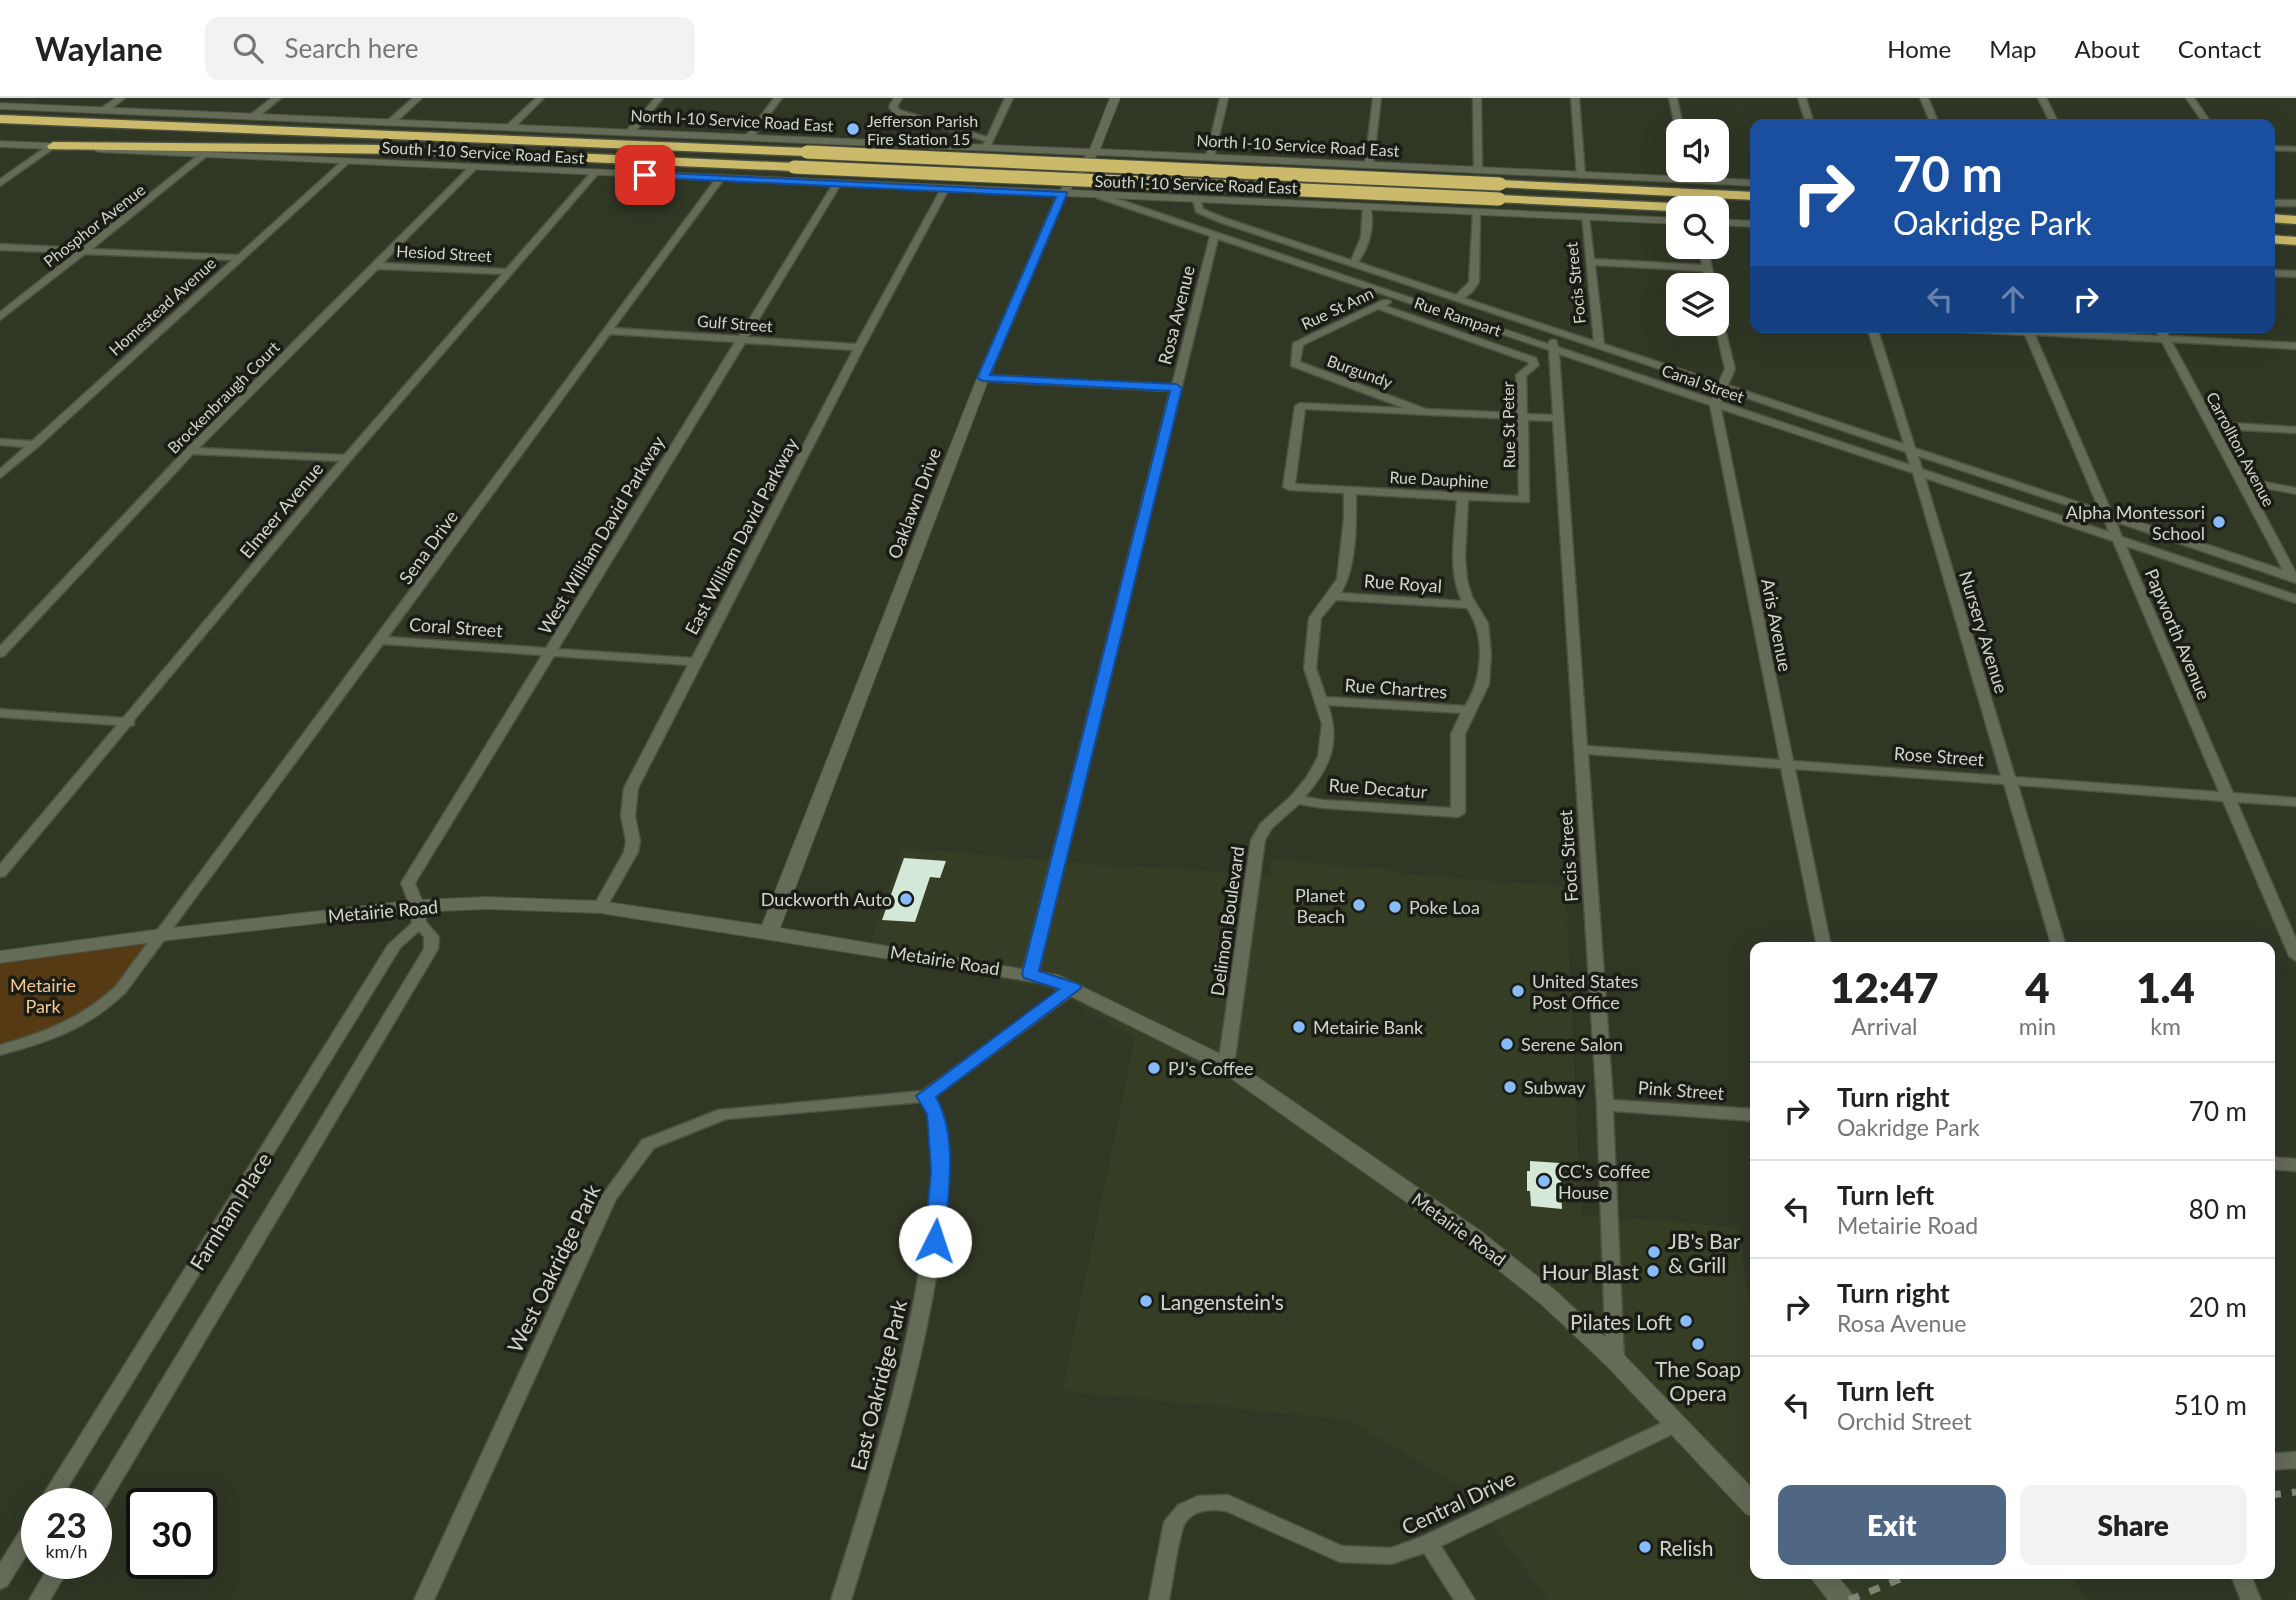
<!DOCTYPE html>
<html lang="en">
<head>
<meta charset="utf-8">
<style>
  body { margin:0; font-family:Lato,sans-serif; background:#f2f2f2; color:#222; height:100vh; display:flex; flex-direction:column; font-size:26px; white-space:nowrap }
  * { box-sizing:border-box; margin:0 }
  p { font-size:23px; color:#767676 }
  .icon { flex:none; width:38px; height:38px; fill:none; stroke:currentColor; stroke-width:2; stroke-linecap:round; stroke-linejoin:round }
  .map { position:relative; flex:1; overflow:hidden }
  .sheet { position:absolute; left:1750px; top:844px; width:525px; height:637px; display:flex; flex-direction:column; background:#fff; border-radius:14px; box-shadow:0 7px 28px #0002 }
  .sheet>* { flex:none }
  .banner { position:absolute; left:1750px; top:21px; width:525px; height:214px; border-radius:14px; box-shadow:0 7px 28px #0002; background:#1a4fa0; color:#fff; overflow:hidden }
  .tools { position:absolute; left:1666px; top:21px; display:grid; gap:14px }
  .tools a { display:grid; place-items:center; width:63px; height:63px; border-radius:14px; background:#fff; box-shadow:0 7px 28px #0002; font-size:35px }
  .speed { position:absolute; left:21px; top:1390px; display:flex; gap:14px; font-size:35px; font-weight:700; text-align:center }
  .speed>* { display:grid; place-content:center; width:91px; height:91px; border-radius:50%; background:#fff; box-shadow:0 7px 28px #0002; line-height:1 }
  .speed small { font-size:18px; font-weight:400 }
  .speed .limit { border:4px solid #111; border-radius:10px; background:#fff; color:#111 }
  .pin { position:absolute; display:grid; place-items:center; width:60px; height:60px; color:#fff; margin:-30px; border-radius:14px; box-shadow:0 4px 10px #0006 }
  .me { position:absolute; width:77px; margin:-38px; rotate:4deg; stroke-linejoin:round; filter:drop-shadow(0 0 5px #0008) }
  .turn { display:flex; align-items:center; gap:24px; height:147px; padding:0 28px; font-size:32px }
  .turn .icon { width:91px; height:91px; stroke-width:2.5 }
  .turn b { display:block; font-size:49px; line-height:60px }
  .lanes { display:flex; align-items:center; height:66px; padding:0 28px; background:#0003; justify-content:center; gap:35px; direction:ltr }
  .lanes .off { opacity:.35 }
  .eta { display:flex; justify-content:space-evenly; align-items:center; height:119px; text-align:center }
  .eta b { font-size:42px; font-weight:800; line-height:49px }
  .cta { display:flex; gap:14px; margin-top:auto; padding:14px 28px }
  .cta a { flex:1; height:80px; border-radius:14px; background:#506784; color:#fff; font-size:28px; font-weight:800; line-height:80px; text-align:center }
  .cta a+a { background:#f2f2f2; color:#222 }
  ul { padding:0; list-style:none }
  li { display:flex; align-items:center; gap:21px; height:98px; padding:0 28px; border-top:2px solid #e0e0e0 }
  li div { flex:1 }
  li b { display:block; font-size:26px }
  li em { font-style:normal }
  header { display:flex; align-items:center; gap:42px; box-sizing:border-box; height:98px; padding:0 35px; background:#fff; border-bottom:2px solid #e0e0e0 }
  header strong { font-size:33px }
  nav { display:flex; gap:38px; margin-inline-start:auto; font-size:24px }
  .search { width:490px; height:63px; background:#f2f2f2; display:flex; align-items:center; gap:18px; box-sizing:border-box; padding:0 24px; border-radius:14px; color:#767676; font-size:26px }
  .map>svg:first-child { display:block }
  .built { fill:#353e25 }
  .green { fill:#563a14 }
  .building { fill:#d3e8d6 }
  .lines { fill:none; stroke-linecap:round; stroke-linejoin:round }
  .street-casing { stroke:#4d5142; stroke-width:3 }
  .secondary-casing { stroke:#4d5142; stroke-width:2 }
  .highway-casing { stroke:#4d5142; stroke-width:3 }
  .street { fill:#646b57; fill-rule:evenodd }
  .secondary { fill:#646b57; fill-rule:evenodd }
  .highway { fill:#cbba6a; fill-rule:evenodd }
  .rail { stroke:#83897a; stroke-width:7; stroke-dasharray:11 11; stroke-linecap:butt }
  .highway-bridge-casing { stroke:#4d5142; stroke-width:15; stroke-linecap:butt }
  .highway-bridge { stroke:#cbba6a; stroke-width:13 }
  .route { fill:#1a73e8; stroke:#114b97; stroke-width:2 }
  .poi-dot { fill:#88bbfc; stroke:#1a1d15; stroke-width:2.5 }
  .labels { text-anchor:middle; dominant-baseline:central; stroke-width:7; stroke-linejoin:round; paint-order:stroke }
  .far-street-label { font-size:16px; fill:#d1d5c9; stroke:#1a1d15 }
  .far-poi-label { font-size:16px; fill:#d1d5c9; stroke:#1a1d15; text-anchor:start }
  .street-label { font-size:18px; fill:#d1d5c9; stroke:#1a1d15 }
  .poi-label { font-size:18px; fill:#d1d5c9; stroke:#1a1d15; text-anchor:start }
  .park-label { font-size:18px; fill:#f8c88f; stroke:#1a1d15 }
  .near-street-label { font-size:21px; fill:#d1d5c9; stroke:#1a1d15 }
  .near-poi-label { font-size:21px; fill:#d1d5c9; stroke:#1a1d15; text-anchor:start }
</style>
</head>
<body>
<header>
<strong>Waylane</strong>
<div class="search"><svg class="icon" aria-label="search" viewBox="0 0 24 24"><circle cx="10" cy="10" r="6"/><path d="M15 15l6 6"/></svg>Search here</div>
<nav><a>Home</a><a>Map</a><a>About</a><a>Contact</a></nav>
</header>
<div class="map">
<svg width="2296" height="1502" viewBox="0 0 2296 1502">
  <rect width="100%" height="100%" fill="#303725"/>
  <polygon class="built" points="902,750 1073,765 1269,777 1272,762 1379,770 1409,777 1566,789 1581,1117 1738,1129 1751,1216 1755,1217 1755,1475 2071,1475 2086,1502 1548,1502 1466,1392 1346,1321 1062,1293 1135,940 1051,891 867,856"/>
  <polygon class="green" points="161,837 107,905 0,952 0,861"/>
  <g class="building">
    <polygon points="904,760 946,763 940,780 930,779 915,824 882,822"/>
    <polygon points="1530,1063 1560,1065 1562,1111 1531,1108 1530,1093 1527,1093 1527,1073 1530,1073"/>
  </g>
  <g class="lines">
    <defs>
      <g id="street">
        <polygon points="116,0 125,0 107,14 101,14 101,10"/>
        <polygon points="272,0 281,0 257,20 251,20 251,16"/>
        <polygon points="413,0 422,0 394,26 388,26 388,22"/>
        <polygon points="536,0 544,0 513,31 507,31 507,27"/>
        <polygon points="655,0 663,0 633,36 627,36 627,32"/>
        <polygon points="774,0 782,0 752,41 746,41 745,39"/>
        <polygon points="894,0 902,0 897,9 900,12 987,39 1005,0 1013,0 990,49 986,51 982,49 985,43 894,16 889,9"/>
        <polygon points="1220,0 1228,0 1214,59 1210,61 1206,59"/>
        <polygon points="1373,0 1381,0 1373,67 1369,70 1365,67"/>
        <polygon points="1473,0 1481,0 1482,72 1478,75 1474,72"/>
        <polygon points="1571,0 1579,0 1585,77 1581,80 1577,77"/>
        <polygon points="1669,0 1677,0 1684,33 1678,35 1676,33"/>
        <polygon points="1798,0 1806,0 1814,26 1806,26"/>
        <polygon points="1920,0 1928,0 1939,26 1931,26"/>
        <polygon points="2038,0 2046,0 2059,26 2051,26"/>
        <polygon points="2186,0 2194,0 2212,26 2204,26"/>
        <polygon points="50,46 57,48 0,88 0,81"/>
        <polygon points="2270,48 2296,49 2296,53 2270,52"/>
        <polygon points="201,55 208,57 92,151 238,157 343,62 350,64 39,348 0,380 0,371 25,349 0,347 0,341 32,343 232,162 85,156 0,222 0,214 75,155 0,152 0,146 81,150"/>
        <path d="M470 68 477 70 383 165 506 171 592 73 599 75 351 362 134 622V627L130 628 5 778 0 779V766L117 627 0 619V611L123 620 339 363 193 356 4 558 0 559V548L186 351ZM378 171 502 176 344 357 199 350Z"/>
        <polygon points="1684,72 1692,72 1693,84 1687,84"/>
        <path d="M717 79 724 81 614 230 739 238 833 86 837 83 841 86 748 239 856 246 941 91 945 88 949 91 864 249 638 690 635 718 640 743 638 754 605 812H595L593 809 624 754 626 743 621 718 624 690 688 567 554 558 415 785 424 808 426 824 439 839 438 851 103 1414 96 1416V1405H88L89 1402 424 851V839L419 833 400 850 58 1405H38L388 847 412 825 410 808 401 785 542 557 383 546 125 895C86 932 50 943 0 957V947C46 934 79 921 115 889ZM610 236 735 244 546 550 388 539ZM745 245 853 252 692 560 558 551Z"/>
        <path d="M1097 96H1103L1548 246 1550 242H1556L1558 249 1712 301 1717 290 1219 124 1196 114 1193 102 1200 100 1203 111 1225 120 1351 162 1361 139 1363 109 1370 107C1375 127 1370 148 1358 164L1456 197 1469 184 1473 114 1480 112 1479 184 1473 193 1464 200 1594 243 1582 117 1589 119 1594 161 1702 167 1698 149H1707L1716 187H1706L1703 173 1595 167 1604 246 1719 284 1725 271 1715 226H1717V211L1720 212 1735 271 1728 287 1904 346 1867 229H1877L1915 350 2099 411 2025 237 1932 232 1927 229H2032L2033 231 2159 238 2154 229H2164L2169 238 2296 245V251L2172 244 2215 324 2296 329V335L2218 331 2245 380 2296 390V396L2249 387 2296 475V485L2116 424 2122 439 2296 497V505L2126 448 2233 695 2296 700V708L2237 704 2296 841V863L2289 858 2223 703 2018 687 2066 849H2052L2004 686 1795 671 1831 849H1817L1781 670 1588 656 1613 1002 1755 1011V1023L1613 1013 1624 1262 1621 1267 1615 1269 1609 1267 1606 1262 1597 1007 1553 323 1528 322 1529 404 1468 402 1465 459 1467 482 1472 499 1488 525 1491 556 1489 586 1465 636V715L1458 719 1323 710 1299 706 1272 730 1265 742 1234 967 1232 971H1220L1218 967 1251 742 1261 725 1291 698 1306 680 1318 659 1322 626 1304 570 1309 520 1337 481 1344 421V395L1289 392 1283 389 1295 308 1300 305 1404 310 1291 268 1293 245 1383 202H1389L1391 204 1386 208 1536 260 1539 267 1526 278 1527 316 1553 317 1549 252 1218 141 1038 876 1030 881 1022 876 1170 293 983 283 978 280 983 277 1172 287 1210 138 1097 100ZM1378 211 1528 264 1529 266 1516 277 1517 315 1426 311 1300 264 1303 247ZM2035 237 2162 244 2283 472 2112 415ZM1559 256 1710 307 1780 662 1587 648ZM1726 293 1906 354 1910 367 1721 304ZM1305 311 1517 321 1519 398 1295 386ZM1721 311 1913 375 2001 678 1793 663ZM1918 358 2103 419 2109 434 1922 371ZM1925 380 2113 443 2219 694 2015 679ZM1356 396 1457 402C1455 434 1447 473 1462 503L1341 495C1357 467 1356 428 1356 396ZM1336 502 1467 510C1486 538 1483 580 1465 608L1326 599 1316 570 1321 520ZM1328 607 1461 615 1451 636V710L1323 702 1305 699C1330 669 1341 645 1328 607Z"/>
        <rect x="2270" y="102" width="26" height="6"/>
        <polygon points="2270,172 2296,173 2296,179 2270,178"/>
        <path d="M1073 885 1078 887 1081 890 1078 893 935 999C956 1033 948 1077 945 1114 931 1247 890 1375 851 1502H831C872 1373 914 1244 928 1109 932 1076 940 1033 922 1004L726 1021 654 1050 616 1101 434 1502H414L601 1099 642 1042 718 1012 922 993 1068 887Z"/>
        <polygon points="2270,1059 2296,1061 2296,1073 2270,1071"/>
        <path d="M1676 1318 1683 1321 1685 1326 1683 1331 1441 1448 1475 1502H1454L1424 1455 1391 1466 1340 1464 1226 1413C1212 1411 1194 1411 1185 1425 1179 1434 1172 1488 1169 1502H1149L1164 1424 1178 1407 1198 1398 1228 1397 1342 1448 1391 1450 1421 1439Z"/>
        <polygon points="2296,1354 2296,1370 2270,1372 2270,1356"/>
        <polygon points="37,1415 37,1440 7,1488 0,1491 0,1465 30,1417"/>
        <polygon points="51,1465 72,1465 50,1502 29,1502"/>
        <polygon points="2230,1475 2250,1475 2261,1502 2241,1502"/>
      </g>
      <g id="secondary">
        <polygon points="1110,0 1120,0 1100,51 1755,82 1755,88 1097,57 1070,92 1678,120 1678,126 1066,98 989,280 780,830 1058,877 1233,962 1482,1134 1557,1194 1623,1256 1755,1393 1755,1419 1746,1416 1607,1268 1541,1206 1466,1146 1219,972 1046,886 600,815 486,811 417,814 161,843 0,865 0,853 161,831 417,802 486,799 600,803 762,827 977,280 1056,98 98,54 93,51 94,49 1060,92 1086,57 0,11 0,5 1090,51"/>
        <polygon points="0,43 70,46 75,49 70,52 0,49"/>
        <polygon points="1717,121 1755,123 1755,129 1717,127"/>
        <polygon points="1807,1475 1835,1475 1857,1502 1828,1502"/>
      </g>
      <g id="highway">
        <polygon points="0,17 807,50 813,54 807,58 0,25"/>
        <polygon points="53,44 387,47 794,65 800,69 794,73 405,56 49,51 47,48"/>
        <polygon points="1500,82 1755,94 1755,102 1495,89 1494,86"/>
        <polygon points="1499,97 1672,105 1679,109 1672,113 1494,104 1493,101"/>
        <polygon points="2270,116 2296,118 2296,126 2270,124"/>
        <polygon points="2270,137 2296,139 2296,147 2270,145"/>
      </g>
    </defs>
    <use href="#street" class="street-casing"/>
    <use href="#secondary" class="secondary-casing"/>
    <use href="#highway" class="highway-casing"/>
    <use href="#street" class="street"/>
    <use href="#secondary" class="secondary"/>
    <use href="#highway" class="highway"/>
    <g class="rail">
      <polyline points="2270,1397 2296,1394"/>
      <polyline points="1849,1502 1915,1475"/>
    </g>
    <defs>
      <g id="highway-bridge">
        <polyline points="807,54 1500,86"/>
        <polyline points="794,69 1499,101"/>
      </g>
    </defs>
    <use href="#highway-bridge" class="highway-bridge-casing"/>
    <use href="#highway-bridge" class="highway-bridge"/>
  </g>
  <path class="route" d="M645 74 1066 94 1067 96 990 277 1176 286 1182 290 1039 873 1079 886 1081 890 936 999C959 1040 948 1098 944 1143L942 1148 935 1150 928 1148 925 1143 931 1072 927 1016 916 998 1059 891 1024 880 1022 876 1170 293 983 283 977 280 1056 99 641 79V75Z"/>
  <g class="poi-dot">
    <circle cx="853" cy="31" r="7"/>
    <circle cx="2219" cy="424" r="7"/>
    <circle cx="906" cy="801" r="7"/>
    <circle cx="1359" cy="807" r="7"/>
    <circle cx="1395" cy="809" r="7"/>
    <circle cx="1518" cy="893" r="7"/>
    <circle cx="1299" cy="929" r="7"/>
    <circle cx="1507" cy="946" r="7"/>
    <circle cx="1154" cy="970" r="7"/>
    <circle cx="1510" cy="989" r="7"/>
    <circle cx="1544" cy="1083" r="7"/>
    <circle cx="1654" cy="1154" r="7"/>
    <circle cx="1653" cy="1173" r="7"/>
    <circle cx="1146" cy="1203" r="7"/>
    <circle cx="1686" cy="1223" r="7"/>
    <circle cx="1698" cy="1246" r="7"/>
    <circle cx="1645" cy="1449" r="7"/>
  </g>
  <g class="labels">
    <g class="far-street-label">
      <text transform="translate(732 22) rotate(3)">North I-10 Service Road East</text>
      <text transform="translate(1298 47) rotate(3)">North I-10 Service Road East</text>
      <text transform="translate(483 54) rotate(3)">South I-10 Service Road East</text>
      <text transform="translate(1196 86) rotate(2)">South I-10 Service Road East</text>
      <text transform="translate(94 127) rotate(-38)">Phosphor Avenue</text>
      <text transform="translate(444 155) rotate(3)">Hesiod Street</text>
      <text transform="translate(1575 185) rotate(-96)">Focis Street</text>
      <text transform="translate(162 208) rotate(-42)">Homestead Avenue</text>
      <text transform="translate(1337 210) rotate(-25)">Rue St Ann</text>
      <text transform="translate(1458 218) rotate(19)">Rue Rampart</text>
      <text transform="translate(735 225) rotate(4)">Gulf Street</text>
      <text transform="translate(1360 273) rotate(20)">Burgundy</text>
      <text transform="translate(1703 285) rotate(19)">Canal Street</text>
      <text transform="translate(223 299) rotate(-45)">Brockenbraugh Court</text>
      <text transform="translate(1508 327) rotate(-91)">Rue St Peter</text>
      <text transform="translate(2241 351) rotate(62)">Carrollton Avenue</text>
      <text transform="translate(1439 381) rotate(3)">Rue Dauphine</text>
    </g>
    <g class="far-poi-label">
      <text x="867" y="22">Jefferson Parish<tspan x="867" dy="18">Fire Station 15</tspan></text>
    </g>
    <g class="street-label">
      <text transform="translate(1176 217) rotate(-76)">Rosa Avenue</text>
      <text transform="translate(914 405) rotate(-69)">Oaklawn Drive</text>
      <text transform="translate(281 412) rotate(-50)">Elmeer Avenue</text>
      <text transform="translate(601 437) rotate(-59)">West William David Parkway</text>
      <text transform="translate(741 438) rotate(-62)">East William David Parkway</text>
      <text transform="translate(428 449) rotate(-54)">Sena Drive</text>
      <text transform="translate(1403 485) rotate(4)">Rue Royal</text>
      <text transform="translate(1777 527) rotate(79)">Aris Avenue</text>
      <text transform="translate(456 529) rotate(4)">Coral Street</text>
      <text transform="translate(1984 534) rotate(73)">Nursery Avenue</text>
      <text transform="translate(2178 536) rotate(67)">Papworth Avenue</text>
      <text transform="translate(1396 590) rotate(4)">Rue Chartres</text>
      <text transform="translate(1939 658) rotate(4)">Rose Street</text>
      <text transform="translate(1378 690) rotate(4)">Rue Decatur</text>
      <text transform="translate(1568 758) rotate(-94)">Focis Street</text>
      <text transform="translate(383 813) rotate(-5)">Metairie Road</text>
      <text transform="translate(1227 823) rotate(-82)">Delimon Boulevard</text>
      <text transform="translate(945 862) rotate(9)">Metairie Road</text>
      <text transform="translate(1681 992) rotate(4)">Pink Street</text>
      <text transform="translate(1459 1131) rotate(36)">Metairie Road</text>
    </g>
    <g class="poi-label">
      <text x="2205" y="414" text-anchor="end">Alpha Montessori<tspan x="2205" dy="21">School</tspan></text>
      <text x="1345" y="797" text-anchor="end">Planet<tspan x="1345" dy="21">Beach</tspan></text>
      <text x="892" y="801" text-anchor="end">Duckworth Auto</text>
      <text x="1409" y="809">Poke Loa</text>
      <text x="1532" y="883">United States<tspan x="1532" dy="21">Post Office</tspan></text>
      <text x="1313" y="929">Metairie Bank</text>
      <text x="1521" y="946">Serene Salon</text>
      <text x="1168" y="970">PJ's Coffee</text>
      <text x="1524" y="989">Subway</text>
      <text x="1558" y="1073">CC's Coffee<tspan x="1558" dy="21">House</tspan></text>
    </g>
    <g class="park-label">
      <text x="43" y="887">Metairie<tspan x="43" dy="21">Park</tspan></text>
    </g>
    <g class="near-street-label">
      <text transform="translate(230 1113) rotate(-58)">Farnham Place</text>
      <text transform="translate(553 1170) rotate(-64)">West Oakridge Park</text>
      <text transform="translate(878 1287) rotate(-76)">East Oakridge Park</text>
      <text transform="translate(1458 1404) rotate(-25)">Central Drive</text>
    </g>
    <g class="near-poi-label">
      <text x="1668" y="1142">JB's Bar<tspan x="1668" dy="24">&amp; Grill</tspan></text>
      <text x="1639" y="1173" text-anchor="end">Hour Blast</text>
      <text x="1160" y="1203">Langenstein's</text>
      <text x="1672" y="1223" text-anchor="end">Pilates Loft</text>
      <text x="1698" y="1270" text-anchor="middle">The Soap<tspan x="1698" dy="24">Opera</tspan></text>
      <text x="1659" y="1449">Relish</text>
    </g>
  </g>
</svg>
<div class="tools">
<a><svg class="icon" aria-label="sound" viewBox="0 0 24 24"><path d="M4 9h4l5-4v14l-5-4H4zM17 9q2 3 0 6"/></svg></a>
<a><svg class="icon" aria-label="search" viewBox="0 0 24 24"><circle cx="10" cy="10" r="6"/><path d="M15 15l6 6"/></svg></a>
<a><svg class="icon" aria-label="layers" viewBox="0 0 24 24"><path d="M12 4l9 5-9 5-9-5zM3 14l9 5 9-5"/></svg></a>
</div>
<div class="speed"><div>23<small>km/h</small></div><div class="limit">30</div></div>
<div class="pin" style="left:645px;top:77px;background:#d93025"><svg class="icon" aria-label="arrive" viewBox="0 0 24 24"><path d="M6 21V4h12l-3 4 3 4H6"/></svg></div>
<svg class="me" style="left:935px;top:1143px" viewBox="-20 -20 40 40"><circle r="19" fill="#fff"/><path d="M0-13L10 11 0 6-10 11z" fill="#1a73e8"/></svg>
<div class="banner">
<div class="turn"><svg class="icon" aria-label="right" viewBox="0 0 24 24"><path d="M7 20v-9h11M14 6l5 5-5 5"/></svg><div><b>70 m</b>Oakridge Park</div></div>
<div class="lanes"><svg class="icon off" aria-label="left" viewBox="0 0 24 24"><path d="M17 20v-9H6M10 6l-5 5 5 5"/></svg><svg class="icon off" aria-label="ahead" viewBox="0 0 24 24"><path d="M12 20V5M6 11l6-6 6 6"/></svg><svg class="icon" aria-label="right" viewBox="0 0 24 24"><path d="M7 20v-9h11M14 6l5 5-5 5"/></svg></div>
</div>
<section class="sheet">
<div class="eta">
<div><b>12:47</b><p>Arrival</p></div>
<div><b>4</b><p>min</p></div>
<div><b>1.4</b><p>km</p></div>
</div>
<ul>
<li><svg class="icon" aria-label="right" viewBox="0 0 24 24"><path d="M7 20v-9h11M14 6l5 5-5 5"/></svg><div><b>Turn right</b><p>Oakridge Park</p></div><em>70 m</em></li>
<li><svg class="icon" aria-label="left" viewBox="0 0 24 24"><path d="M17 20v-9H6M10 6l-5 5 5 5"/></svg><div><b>Turn left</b><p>Metairie Road</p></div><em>80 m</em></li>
<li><svg class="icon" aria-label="right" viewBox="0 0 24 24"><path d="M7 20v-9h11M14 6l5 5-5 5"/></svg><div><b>Turn right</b><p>Rosa Avenue</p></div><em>20 m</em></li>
<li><svg class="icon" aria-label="left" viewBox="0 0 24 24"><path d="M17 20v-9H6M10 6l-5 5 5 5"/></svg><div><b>Turn left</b><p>Orchid Street</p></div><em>510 m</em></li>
</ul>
<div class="cta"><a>Exit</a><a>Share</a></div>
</section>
</div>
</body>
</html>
